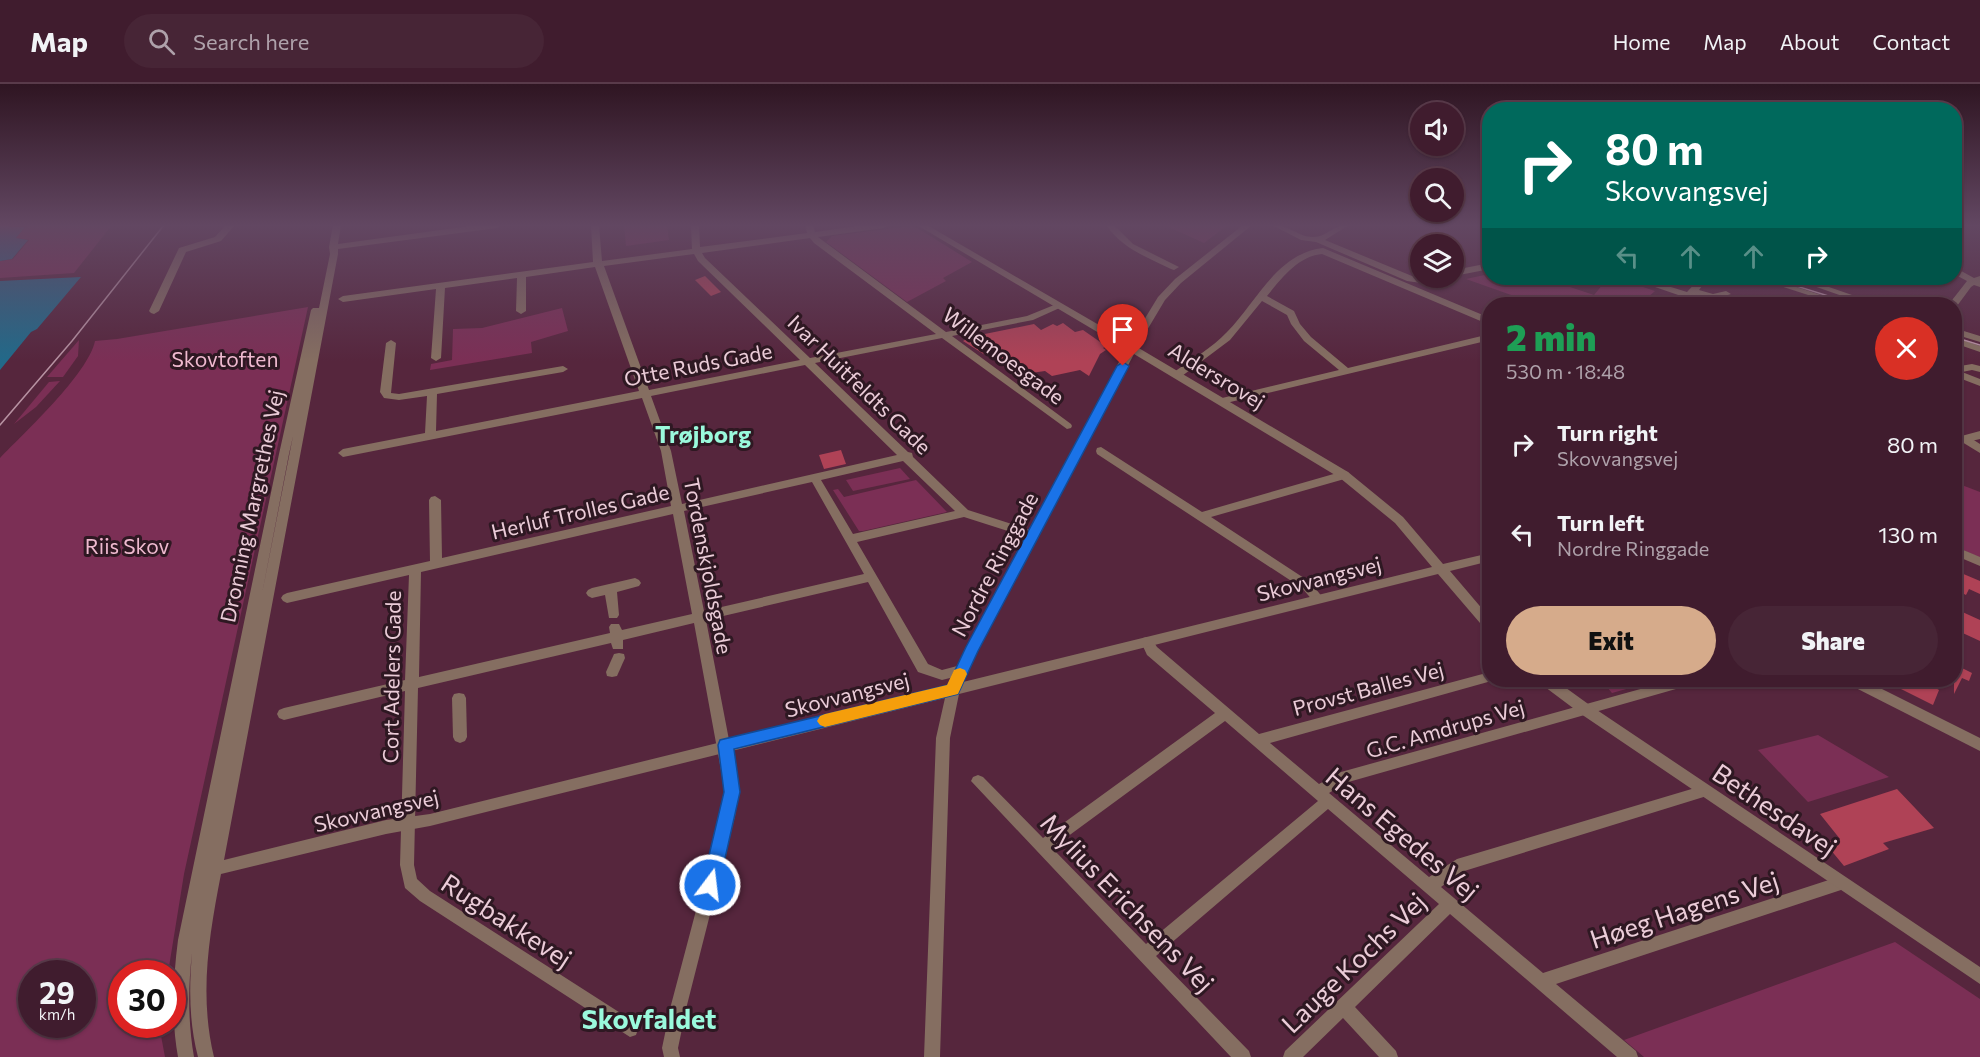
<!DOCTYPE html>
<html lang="en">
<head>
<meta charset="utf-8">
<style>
  body { margin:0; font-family:Commissioner,sans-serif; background:#472536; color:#f1f3f6; height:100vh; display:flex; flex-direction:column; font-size:22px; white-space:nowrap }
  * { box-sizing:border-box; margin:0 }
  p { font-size:20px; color:#aea1aa }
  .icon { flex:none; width:33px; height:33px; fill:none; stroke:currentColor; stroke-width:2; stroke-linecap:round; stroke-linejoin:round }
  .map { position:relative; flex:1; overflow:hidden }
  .sheet { position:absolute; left:1482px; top:213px; width:480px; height:390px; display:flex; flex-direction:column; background:#401c2e; border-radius:24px; box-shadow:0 2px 4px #0004,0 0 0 2px #593a4a }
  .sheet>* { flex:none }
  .top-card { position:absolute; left:1482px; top:18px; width:480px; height:183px; border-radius:24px; box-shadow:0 2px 4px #0004,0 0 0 2px #593a4a; background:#00695c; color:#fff; overflow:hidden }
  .buttons { position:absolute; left:1410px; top:18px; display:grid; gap:12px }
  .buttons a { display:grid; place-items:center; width:54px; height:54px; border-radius:50%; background:#401c2e; box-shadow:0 2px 4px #0004,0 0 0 2px #593a4a; font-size:30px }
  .speed { position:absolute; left:18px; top:876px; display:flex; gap:12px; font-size:30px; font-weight:700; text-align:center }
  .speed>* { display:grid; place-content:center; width:78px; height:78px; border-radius:50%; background:#401c2e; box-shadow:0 2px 4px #0004,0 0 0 2px #593a4a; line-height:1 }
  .speed small { font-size:15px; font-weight:400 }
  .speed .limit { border:9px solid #d22; background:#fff; color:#111 }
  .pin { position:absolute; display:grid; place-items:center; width:51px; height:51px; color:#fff; margin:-62px -26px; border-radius:50% 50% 50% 0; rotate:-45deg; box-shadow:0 0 6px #0007 }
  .pin .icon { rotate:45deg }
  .me { position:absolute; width:66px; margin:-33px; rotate:15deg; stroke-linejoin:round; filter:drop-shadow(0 0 4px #0008) }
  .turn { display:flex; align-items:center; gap:21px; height:126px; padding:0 24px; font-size:27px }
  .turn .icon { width:78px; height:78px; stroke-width:2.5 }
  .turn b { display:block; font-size:42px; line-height:51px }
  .lanes { display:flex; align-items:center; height:57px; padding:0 24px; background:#0003; justify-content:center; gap:30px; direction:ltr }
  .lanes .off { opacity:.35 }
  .round { display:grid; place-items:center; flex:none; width:63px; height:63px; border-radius:32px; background:#472536 }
  .head { display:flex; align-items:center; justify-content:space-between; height:102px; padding:0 24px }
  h1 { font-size:36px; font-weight:800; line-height:45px; color:#1e9e55 }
  .action { display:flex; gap:12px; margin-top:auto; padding:12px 24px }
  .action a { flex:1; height:69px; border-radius:36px; background:#d6ab8b; color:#111; font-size:24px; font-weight:800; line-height:69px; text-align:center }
  .action a+a { background:#472536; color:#f1f3f6 }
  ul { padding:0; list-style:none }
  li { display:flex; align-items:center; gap:18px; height:90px; padding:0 24px }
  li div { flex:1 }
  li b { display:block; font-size:22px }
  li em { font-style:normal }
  header { display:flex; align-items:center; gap:36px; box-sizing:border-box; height:84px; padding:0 30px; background:#401c2e; border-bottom:2px solid #593a4a }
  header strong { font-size:28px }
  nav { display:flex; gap:33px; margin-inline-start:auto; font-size:21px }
  .search { width:420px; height:54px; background:#472536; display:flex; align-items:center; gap:15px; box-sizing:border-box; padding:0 21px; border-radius:33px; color:#aea1aa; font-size:22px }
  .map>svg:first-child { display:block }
  .green { fill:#7b2f55; fill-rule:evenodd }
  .water { fill:#226989 }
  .building { fill:#af4256 }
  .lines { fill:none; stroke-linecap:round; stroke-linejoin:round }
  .minor { fill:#856e61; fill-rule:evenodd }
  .tertiary { fill:#856e61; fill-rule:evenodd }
  .tram { stroke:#b792a2; stroke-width:1.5 }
  .route { fill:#1a73e8; stroke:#114b97; stroke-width:1.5 }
  .slow { fill:#f59e0b }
  .labels { text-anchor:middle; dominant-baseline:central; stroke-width:6; stroke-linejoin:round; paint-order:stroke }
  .street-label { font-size:21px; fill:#ebccd8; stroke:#2e1822 }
  .park-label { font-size:21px; fill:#efb9cf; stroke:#2e1822 }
  .quarter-label { font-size:24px; font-weight:bold; fill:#9af9dc; stroke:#2e1822 }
  .near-street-label { font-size:26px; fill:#ebccd8; stroke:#2e1822 }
  .near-neighbourhood-label { font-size:27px; font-weight:bold; fill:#9af9dc; stroke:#2e1822 }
</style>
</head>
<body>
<header>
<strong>Map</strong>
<div class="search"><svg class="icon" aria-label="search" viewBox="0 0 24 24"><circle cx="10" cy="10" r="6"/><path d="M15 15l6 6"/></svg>Search here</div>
<nav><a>Home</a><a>Map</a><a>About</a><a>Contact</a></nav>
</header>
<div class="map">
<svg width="1980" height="973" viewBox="0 0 1980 973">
  <rect width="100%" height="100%" fill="#56263d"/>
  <g class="green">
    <polygon points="11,141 112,141 74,189 0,194 0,177 13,175 29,156 16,154 26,142 9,143"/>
    <polygon points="624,141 667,141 669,156 626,162"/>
    <polygon points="1164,141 1228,141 1204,159"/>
    <polygon points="911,142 919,145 972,178 943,194 946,197 907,218 826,158 832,152"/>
    <polygon points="1489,190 1490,194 1543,194 1594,211 1608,194 1616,194 1655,207 1640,220 1537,220 1466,195"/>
    <path d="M308 223 184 790 168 889 122 890V940L159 941 165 973H0V374C25 348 88 290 95 257L117 255ZM32 890H82V940H32Z"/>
    <polygon points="562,224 568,247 531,258 532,269 430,286 431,280 452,276 453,245 482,244"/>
    <polygon points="79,256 78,272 63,293 47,293"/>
    <polygon points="60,297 36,323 14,340 49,298"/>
    <polygon points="900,384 910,395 853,407 846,396"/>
    <polygon points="916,396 947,428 863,447 859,447 833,406 838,405 844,413"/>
    <polygon points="1954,398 1980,408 1980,474 1955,462"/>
    <polygon points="1601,596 1654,596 1655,597 1612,609"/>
    <polygon points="1818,651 1889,693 1808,718 1758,666"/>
    <polygon points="1895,858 1980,915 1980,973 1644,973 1624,956"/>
  </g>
  <g class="water">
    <polygon points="0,141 10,141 9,143 25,143 16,154 28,156 12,175 0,177"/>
    <polygon points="81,193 37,245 31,248 0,286 0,197"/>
  </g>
  <g class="building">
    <polygon points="705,192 721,208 711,212 695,196"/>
    <polygon points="1063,239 1075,248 1083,246 1106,262 1103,264 1106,266 1100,270 1089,292 1080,286 1052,292 1045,287 1024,290 1018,286 1015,287 993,271 985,271 963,257 970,253 1034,240 1041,246 1053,240 1057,242"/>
    <polygon points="841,366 846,380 824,385 819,371"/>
    <polygon points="1954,486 1980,497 1980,510 1969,505 1966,511 1954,505"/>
    <polygon points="1958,526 1980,536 1980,557 1954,545 1954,533"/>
    <polygon points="1954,580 1972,589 1969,597 1962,594 1954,610"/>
    <polygon points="1883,596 1923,596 1939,606 1933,621"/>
    <polygon points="1897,705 1934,744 1883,759 1889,765 1844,782 1825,759 1840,755 1820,730"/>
  </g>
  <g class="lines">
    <g class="minor">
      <polygon points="226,141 235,141 221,157 186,168 159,227 154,230 151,229 149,227 179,164 215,153"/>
      <path d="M591 141H599L602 177 692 165 691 141H699L700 163 807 149 805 141H813L815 148 864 141H888L884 144 818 153 946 248 1027 232 1059 219 1064 222 1033 236 952 252 1071 340 1072 342 1071 344 1067 345 942 254 815 279 908 368 912 369 913 373 968 426 1037 448 1039 451 1033 455 964 433 857 458 928 580 942 586 961 581 966 582 967 586 966 590 942 596 918 588 868 498 706 536 739 708 735 732 687 921 678 964 680 973H664L662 964 671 921 721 732 725 708 694 539 623 556V565H613L611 559 418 604 414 781 417 795 430 807 636 939 638 945 636 951 630 953 420 817 405 804 400 781 405 607 284 636 279 634 277 630 279 626 284 624 405 596 409 491 287 519 283 517 281 514 283 511 287 509 430 477 429 416 431 413 435 412 441 416 442 474 671 422 661 367 642 314 343 373 338 369 343 365 425 349 427 312 399 316 384 314 380 308 386 259 391 256 396 259 391 309 399 310 563 282 568 285 563 288 437 310 436 347 639 307 595 183 526 193V227L521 230 516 227 517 194 445 204 441 274 436 277 431 274 436 205 343 218 338 215 343 212 593 178ZM810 154 814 159 936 250 810 274 705 174 702 169ZM694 170 698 177 800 276 649 306 604 182ZM805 281 897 371 682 420 671 367 651 312ZM903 377 955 427 853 450 821 396ZM812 398 864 490 704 527 684 427ZM673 430 692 530 622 546 619 540H611L609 543 610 549 419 593 421 488Z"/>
      <path d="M1106 141H1114L1133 160 1179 183 1174 186 1171 185C1146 173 1122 164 1106 141Z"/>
      <path d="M1272 141C1289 141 1299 153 1313 153 1327 153 1332 141 1349 141L1325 156 1412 192 1440 194 1438 196 1421 199 1407 197 1316 158 1301 156Z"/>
      <path d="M1323 164 1490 234V241L1322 170C1298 172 1281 195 1267 212L1294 227 1300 240 1311 253 1348 284 1490 250V256L1222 320 1218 319 1217 317 1218 315 1339 286 1304 257 1291 240 1287 231 1262 217 1230 256 1182 292H1174V288C1192 275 1212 264 1227 248 1256 219 1277 169 1323 164Z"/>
      <polygon points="1490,179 1490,185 1454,192 1454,186"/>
      <polygon points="1954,183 1974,194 1980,192 1980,203 1974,201 1971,203 1957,222 1954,223 1954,220 1949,220 1967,197 1954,190"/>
      <polygon points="1629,194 1642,194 1687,208 1700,194 1708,194 1699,206 1713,210 1726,207 1731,210 1713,216 1695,211 1688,220 1679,220 1684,213"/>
      <polygon points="1972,280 1980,282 1980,288 1972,286 1962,288 1980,295 1980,302 1954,292 1954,283"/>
      <polygon points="1966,351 1980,360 1980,369 1962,358 1961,355"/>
      <polygon points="1101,363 1202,428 1344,387 1348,388 1350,391 1348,394 1211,433 1310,498 1324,515 1322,518 1314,518 1302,504 1097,370 1096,367 1097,364"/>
      <polygon points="1954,462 1980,473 1980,482 1954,471"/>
      <polygon points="635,494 639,496 641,499 639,502 617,508 619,531 617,534 609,534 605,511 592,514 588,512 586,509 588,506 592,504"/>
      <path d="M1147 553 1151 554 1157 563 1259 650 1490 588V596H1495L1270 659 1319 700 1341 688 1673 596H1696L1695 600 1690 601 1345 699 1329 709 1429 793 1457 775 1705 701 1710 703 1712 707 1710 711 1461 788 1441 803 1543 889 1841 792 1846 794 1849 799 1846 804 1841 806 1556 900 1636 967 1638 973H1617L1450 830 1355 923 1396 967 1398 973H1379L1343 934 1303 973H1283L1285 967 1439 820 1328 725 1156 872 1249 967 1251 973H1231L971 697 973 693 978 691 983 693 1043 754 1215 629 1147 571 1141 558 1143 554ZM1225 637 1318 717 1146 860 1052 764Z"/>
      <polygon points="619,569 624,570 625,574 617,592 612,593 607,592 606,588 614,570"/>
      <polygon points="1846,596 1864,596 1980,654 1980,667 1848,600"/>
      <polygon points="459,609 464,610 466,614 467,653 465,657 460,659 455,657 453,653 452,614 454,610"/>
    </g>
    <g class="tertiary">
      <path d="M333 141H341L338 160 477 141H501L497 144 338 165V170L224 776 386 736 430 730 948 602 966 563 1126 265 917 141H927L1130 259 1158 213 1175 195 1243 141H1252L1181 199 1165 216 1137 263 1348 388 1403 433 1443 480 1490 469V477L1450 487 1490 534V548L1486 546 1438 490 959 610 950 654 940 973H924L936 654 945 614 430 742 386 750 221 790C209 852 199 911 214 973H198C189 938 189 905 192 869 188 904 188 938 194 973H178C171 934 173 895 178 856L279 370 311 226 313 224H319L330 170 329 163ZM1134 270 1340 394 1395 439 1432 483 963 598 977 567ZM293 352 262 510 289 370Z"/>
      <polygon points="1756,194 1769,194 1849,220 1836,220"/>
      <polygon points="1791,194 1803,194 1878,220 1865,220"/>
      <polygon points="1954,244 1980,252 1980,258 1954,250"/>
      <polygon points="1954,253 1980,262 1980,268 1954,259"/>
      <polygon points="1980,347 1980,355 1954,361 1954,354"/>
      <polygon points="1539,596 1555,596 1591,622 1980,883 1980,900 1581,630 1541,600"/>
    </g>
    <g class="tram">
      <polyline points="1771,194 1854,220"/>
      <polyline points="1954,253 1980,261"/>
      <polyline points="0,341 72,257 164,141"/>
    </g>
  </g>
  <linearGradient id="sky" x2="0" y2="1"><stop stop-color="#2f1522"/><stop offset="0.51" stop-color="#624762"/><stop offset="1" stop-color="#624762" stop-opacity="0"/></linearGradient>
  <rect width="1980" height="277" fill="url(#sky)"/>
  <polygon class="route" points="1123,278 1129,282 978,567 958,610 734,665 740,708 719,801 716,807 710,809 704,807 702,801 724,708 718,661 720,656 948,601 966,563 1117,282"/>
  <polygon class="slow" points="960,584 965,586 967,590 958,610 825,643 820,641 817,637 820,632 825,630 947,601 954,586"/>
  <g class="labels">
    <g class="street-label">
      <text transform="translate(1004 271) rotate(37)">Willemoesgade</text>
      <text transform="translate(698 280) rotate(-11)">Otte Ruds Gade</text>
      <text transform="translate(1217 291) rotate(31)">Aldersrovej</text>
      <text transform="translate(860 300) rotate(44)">Ivar Huitfeldts Gade</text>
      <text transform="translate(251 422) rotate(-78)">Dronning Margrethes Vej</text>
      <text transform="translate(580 427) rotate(-13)">Herluf Trolles Gade</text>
      <text transform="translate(994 480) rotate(-62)">Nordre Ringgade</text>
      <text transform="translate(709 482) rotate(79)">Tordenskjoldsgade</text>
      <text transform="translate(1319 494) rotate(-14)">Skovvangsvej</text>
      <text transform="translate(391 593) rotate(-89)">Cort Adelers Gade</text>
      <text transform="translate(1368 604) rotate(-15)">Provst Balles Vej</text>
      <text transform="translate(847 610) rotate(-14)">Skovvangsvej</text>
      <text transform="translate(1445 644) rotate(-16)">G.C. Amdrups Vej</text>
      <text transform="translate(376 726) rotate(-13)">Skovvangsvej</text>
    </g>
    <g class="park-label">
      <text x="225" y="274">Skovtoften</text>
      <text x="127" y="461">Riis Skov</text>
    </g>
    <g class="quarter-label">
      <text x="703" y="349">Trøjborg</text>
    </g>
    <g class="near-street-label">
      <text transform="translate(1775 725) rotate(34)">Bethesdavej</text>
      <text transform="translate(1403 749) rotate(40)">Hans Egedes Vej</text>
      <text transform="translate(1128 818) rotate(46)">Mylius Erichsens Vej</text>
      <text transform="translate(1684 825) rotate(-18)">Høeg Hagens Vej</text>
      <text transform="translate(507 836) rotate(33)">Rugbakkevej</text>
      <text transform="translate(1353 878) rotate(-44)">Lauge Kochs Vej</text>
    </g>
    <g class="near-neighbourhood-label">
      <text x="649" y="934">Skovfaldet</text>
    </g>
  </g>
</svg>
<div class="buttons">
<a><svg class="icon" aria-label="sound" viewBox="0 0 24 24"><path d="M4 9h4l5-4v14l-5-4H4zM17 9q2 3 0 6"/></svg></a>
<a><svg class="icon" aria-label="search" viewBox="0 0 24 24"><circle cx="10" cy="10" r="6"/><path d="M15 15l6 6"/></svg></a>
<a><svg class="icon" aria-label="layers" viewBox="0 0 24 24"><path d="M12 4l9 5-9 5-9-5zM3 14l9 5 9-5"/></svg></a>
</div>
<div class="speed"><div>29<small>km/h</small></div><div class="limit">30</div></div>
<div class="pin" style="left:1123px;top:282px;background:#d93025"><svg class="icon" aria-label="arrive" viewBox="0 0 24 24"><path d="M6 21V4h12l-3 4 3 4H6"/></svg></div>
<svg class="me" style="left:710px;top:801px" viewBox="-20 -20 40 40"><circle r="17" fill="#1a73e8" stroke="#fff" stroke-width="3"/><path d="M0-11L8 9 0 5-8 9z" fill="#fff"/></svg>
<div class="top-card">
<div class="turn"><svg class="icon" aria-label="right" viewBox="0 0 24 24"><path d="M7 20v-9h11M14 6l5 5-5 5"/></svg><div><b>80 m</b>Skovvangsvej</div></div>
<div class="lanes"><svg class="icon off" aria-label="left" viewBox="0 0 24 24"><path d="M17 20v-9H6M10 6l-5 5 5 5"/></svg><svg class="icon off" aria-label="ahead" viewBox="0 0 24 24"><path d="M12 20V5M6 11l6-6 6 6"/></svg><svg class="icon off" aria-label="ahead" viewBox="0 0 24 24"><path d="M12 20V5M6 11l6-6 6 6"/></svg><svg class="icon" aria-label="right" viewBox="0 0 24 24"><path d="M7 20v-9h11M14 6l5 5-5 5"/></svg></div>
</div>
<section class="sheet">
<div class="head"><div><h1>2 min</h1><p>530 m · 18:48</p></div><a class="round" style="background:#d93025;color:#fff"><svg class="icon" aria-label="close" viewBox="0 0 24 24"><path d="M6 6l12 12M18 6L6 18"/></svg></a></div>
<ul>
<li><svg class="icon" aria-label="right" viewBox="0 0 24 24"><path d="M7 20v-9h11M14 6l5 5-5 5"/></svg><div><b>Turn right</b><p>Skovvangsvej</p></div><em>80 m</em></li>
<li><svg class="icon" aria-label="left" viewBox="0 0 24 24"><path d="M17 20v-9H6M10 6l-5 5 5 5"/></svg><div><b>Turn left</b><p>Nordre Ringgade</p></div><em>130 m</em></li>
</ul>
<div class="action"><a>Exit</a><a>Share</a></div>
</section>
</div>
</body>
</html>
